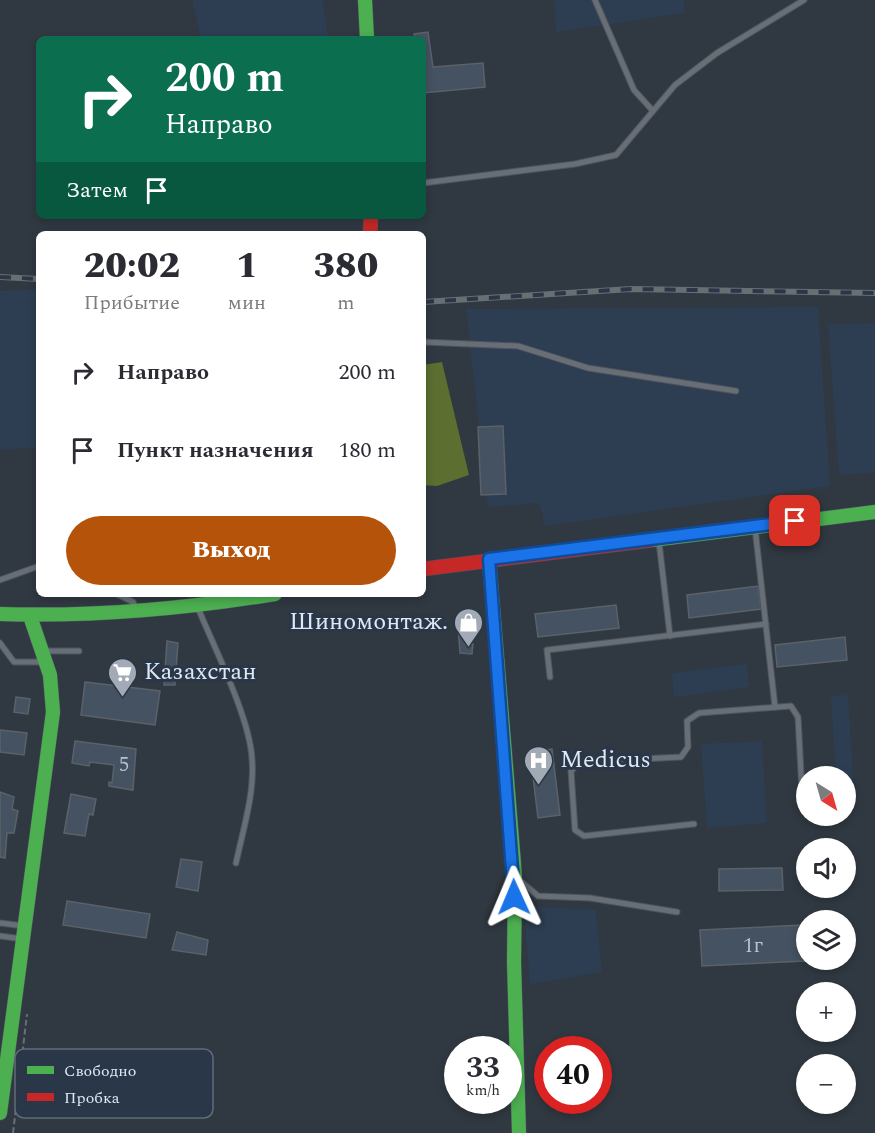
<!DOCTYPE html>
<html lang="ru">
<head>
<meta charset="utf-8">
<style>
  body { margin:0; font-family:Spectral,serif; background:#f7f7f7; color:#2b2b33; height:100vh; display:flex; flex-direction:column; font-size:22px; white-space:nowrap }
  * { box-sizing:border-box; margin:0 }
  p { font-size:20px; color:#7c7c81 }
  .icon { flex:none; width:33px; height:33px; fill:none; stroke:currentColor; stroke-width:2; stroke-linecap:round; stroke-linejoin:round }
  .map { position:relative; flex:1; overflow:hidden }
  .details { position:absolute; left:36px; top:231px; width:390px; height:366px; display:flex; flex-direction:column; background:#fff; border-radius:9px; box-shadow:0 3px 9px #0003 }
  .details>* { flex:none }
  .top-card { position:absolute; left:36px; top:36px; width:390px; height:183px; border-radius:9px; box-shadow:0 3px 9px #0003; background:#0b6e4f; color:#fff; overflow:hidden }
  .needle { width:39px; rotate:143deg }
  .fabs { position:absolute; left:796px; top:766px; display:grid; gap:12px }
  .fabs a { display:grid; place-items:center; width:60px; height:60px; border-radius:50%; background:#fff; box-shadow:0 3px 9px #0003; font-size:30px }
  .speed { position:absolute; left:444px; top:1036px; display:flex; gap:12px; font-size:30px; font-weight:700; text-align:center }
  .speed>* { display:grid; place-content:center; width:78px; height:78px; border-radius:50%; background:#fff; box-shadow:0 3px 9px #0003; line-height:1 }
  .speed small { font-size:15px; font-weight:400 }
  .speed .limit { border:9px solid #d22; background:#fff; color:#111 }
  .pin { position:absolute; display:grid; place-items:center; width:51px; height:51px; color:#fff; margin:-26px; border-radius:12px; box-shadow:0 3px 9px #0006 }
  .me { position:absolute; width:66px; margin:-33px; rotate:359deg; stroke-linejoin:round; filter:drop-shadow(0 0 4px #0008) }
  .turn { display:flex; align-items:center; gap:21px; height:126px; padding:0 30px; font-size:27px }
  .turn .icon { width:78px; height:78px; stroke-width:2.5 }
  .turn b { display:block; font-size:42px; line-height:51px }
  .then { display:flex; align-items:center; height:57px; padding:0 30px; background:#0003; gap:12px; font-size:22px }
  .eta { display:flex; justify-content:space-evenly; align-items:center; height:102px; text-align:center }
  .eta b { font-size:36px; font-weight:800; line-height:42px }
  .cta { display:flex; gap:12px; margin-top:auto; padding:12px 30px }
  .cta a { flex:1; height:69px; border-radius:36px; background:#b45309; color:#fff; font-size:24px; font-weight:800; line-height:69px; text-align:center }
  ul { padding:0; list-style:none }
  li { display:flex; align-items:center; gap:18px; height:78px; padding:0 30px }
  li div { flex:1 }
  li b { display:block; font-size:22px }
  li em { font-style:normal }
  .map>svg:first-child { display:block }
  .built { fill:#2d3e52 }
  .forest { fill:#5c6e30 }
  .building { fill:#455261; stroke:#5b6169; stroke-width:1.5 }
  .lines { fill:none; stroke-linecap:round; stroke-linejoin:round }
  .lane-casing { stroke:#4d545c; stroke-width:7 }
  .fast-casing { stroke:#4d545c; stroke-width:15 }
  .jam-casing { stroke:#4d545c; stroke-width:15 }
  .path { stroke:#696f77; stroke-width:2; stroke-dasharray:6 3; stroke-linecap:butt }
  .lane { stroke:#686e76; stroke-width:5 }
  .fast { stroke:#4caf50; stroke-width:14 }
  .jam { stroke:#c62828; stroke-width:14 }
  .rail-casing { stroke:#676e74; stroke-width:6 }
  .rail { stroke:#293748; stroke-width:4; stroke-dasharray:11; stroke-linecap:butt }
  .route-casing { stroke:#114b97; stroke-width:15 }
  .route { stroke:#1a73e8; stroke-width:10 }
  .labels { text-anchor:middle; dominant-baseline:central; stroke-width:6; stroke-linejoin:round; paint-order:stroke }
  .number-label { font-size:21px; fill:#b8c2ce }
  .poi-label { font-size:24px; fill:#dfe8f3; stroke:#293748; text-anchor:start }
  .key { fill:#293748; stroke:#606c7b; stroke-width:1.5 }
  .key-label { font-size:16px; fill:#dfe8f3 }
</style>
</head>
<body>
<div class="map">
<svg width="875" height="1133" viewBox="0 0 875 1133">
  <rect width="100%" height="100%" fill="#303841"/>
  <g class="built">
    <polygon points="192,0 323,0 328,39 201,39"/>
    <polygon points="554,0 684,0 685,13 556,32"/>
    <polygon points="39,289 39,447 0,450 0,291"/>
    <polygon points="818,307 830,486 545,526 539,503 488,507 466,309"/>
    <polygon points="875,323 875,473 839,475 828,324"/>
    <polygon points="747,664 749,687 674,697 672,673"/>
    <polygon points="848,695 855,809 846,809 846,777 836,777 831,696"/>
    <polygon points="762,741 767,826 766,823 707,828 701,744"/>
    <polygon points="524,906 596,910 602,972 530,984"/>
  </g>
  <polygon class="forest" points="442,362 469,475 437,486 423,485 423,365"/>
  <g class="building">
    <polygon points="428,32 433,67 483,63 485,87 423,93 423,39 415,39 414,34"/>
    <polygon points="503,426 506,494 481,495 478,427"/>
    <polygon points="758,586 761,609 689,618 687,595"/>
    <polygon points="616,605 619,628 538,637 535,614"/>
    <polygon points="458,626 464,628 465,644 473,644 472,654 460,653"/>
    <polygon points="845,637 847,660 777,667 775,645"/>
    <polygon points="167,641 178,643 175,685 164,685"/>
    <polygon points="85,682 160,691 155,725 81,715"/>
    <polygon points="16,697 30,699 28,714 14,712"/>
    <polygon points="0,730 27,733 24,755 0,752"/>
    <polygon points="75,741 136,749 133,790 109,786 109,782 112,783 114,765 90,762 89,766 72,763"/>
    <polygon points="552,749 560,815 538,818 530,752"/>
    <polygon points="0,792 14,797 12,809 18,811 14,833 7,833 5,858 0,857"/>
    <polygon points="71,794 96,799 93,815 89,814 85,836 64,833"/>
    <polygon points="181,859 202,862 198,891 176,887"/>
    <polygon points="782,868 783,890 719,891 719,869"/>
    <polygon points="67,901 150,914 146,938 63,925"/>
    <polygon points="803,925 805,961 702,966 700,930"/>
    <polygon points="177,932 208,940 206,955 172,950"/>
  </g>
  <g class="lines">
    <defs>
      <g id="lane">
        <polyline points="595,0 634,90 653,111"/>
        <polyline points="423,183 575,164 616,155 675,85 717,53 804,0"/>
        <polyline points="423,342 518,346 588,368 736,391"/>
        <polyline points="755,528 775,707"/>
        <polyline points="659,542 670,636"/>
        <polyline points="0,580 39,566"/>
        <polyline points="117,594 133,602 136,610"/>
        <path d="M198 608C214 647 250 718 252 759 255 792 243 830 236 863"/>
        <polyline points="0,643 14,662 46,662"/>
        <polyline points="46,651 79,651"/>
        <polyline points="550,677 547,650 766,624"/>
        <polyline points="694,824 584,836 575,830 571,771 581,762 681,757 688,747 687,721 699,713 791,706 798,717 803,810"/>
        <polyline points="518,879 538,896 590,898 677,912"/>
        <polyline points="0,923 24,926"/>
        <polyline points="0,936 23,939"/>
      </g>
      <g id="fast">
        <polyline points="365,0 367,39"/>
        <polyline points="652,540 875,512"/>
        <polyline points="489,559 515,876 514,962 519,1133"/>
        <path d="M0 614C93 617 184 609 275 594"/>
        <polyline points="0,1113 53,712 50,675 30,616"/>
      </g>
      <g id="jam">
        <polyline points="370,234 371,216"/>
        <polyline points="423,569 652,540"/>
      </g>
    </defs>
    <use href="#lane" class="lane-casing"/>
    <use href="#fast" class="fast-casing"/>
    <use href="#jam" class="jam-casing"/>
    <polyline class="path" points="13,1133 27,1014"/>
    <use href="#lane" class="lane"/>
    <use href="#fast" class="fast"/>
    <use href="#jam" class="jam"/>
    <defs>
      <g id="rail">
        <polyline points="0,277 39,279"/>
        <polyline points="423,302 631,289 875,293"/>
      </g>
    </defs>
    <use href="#rail" class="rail-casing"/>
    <use href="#rail" class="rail"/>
  </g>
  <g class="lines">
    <defs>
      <polyline id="route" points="514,897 489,559 795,521"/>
    </defs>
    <use href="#route" class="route-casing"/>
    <use href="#route" class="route"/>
  </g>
  <defs>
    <symbol id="shop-pin" viewBox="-11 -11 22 30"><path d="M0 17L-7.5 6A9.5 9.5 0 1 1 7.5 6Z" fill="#a2aab5" stroke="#293748"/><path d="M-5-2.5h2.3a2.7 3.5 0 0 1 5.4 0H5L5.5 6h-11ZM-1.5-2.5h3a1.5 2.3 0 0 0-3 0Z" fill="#fff"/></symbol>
    <symbol id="supermarket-pin" viewBox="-11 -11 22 30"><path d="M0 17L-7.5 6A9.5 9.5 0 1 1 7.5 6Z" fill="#a2aab5" stroke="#293748"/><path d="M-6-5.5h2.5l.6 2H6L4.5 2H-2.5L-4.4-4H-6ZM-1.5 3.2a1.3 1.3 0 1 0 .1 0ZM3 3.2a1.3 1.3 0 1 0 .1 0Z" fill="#fff"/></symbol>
    <symbol id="hospital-pin" viewBox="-11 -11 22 30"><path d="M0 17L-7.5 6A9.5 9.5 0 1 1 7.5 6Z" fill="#a2aab5" stroke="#293748"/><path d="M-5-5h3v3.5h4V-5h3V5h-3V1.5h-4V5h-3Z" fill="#fff"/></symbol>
  </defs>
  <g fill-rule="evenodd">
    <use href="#shop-pin" x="452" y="606" width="33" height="45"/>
    <use href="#supermarket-pin" x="106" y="656" width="33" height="45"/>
    <use href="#hospital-pin" x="522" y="744" width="33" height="45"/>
  </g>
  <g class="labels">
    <g class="number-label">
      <text x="124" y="765">5</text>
      <text x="753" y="946">1г</text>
    </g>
    <g class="poi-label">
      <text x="448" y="622" text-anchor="end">Шиномонтаж.</text>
      <text x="144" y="672">Казахстан</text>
      <text x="560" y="760">Medicus</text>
    </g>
  </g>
  <rect x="15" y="1049" width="198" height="69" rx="9" class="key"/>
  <rect x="27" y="1066" width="27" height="8" fill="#4caf50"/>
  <rect x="27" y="1093" width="27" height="8" fill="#c62828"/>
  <g class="key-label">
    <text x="64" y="1076">Свободно</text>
    <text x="64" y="1103">Пробка</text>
  </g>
</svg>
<div class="fabs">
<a><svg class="needle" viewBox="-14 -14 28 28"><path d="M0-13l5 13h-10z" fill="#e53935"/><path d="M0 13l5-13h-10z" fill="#7c7c81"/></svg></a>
<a><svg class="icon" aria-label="sound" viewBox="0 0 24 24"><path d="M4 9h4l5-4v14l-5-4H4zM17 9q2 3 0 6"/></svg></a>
<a><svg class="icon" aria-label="layers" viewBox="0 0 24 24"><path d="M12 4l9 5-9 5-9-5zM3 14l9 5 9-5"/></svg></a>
<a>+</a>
<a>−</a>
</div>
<div class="speed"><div>33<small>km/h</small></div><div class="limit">40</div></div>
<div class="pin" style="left:795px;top:521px;background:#d93025"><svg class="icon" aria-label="arrive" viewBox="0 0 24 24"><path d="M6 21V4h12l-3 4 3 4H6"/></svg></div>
<svg class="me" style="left:514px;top:897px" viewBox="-20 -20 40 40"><path d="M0-17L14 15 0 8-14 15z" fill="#1a73e8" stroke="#fff" stroke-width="4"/></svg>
<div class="top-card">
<div class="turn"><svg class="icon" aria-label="right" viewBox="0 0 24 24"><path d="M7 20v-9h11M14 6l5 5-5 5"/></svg><div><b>200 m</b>Направо</div></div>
<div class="then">Затем<svg class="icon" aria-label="arrive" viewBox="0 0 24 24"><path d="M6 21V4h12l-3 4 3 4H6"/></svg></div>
</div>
<section class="details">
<div class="eta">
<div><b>20:02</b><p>Прибытие</p></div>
<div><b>1</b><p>мин</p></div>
<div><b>380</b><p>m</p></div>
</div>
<ul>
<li><svg class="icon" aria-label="right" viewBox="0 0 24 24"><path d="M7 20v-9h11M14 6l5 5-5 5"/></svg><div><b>Направо</b></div><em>200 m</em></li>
<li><svg class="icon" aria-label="arrive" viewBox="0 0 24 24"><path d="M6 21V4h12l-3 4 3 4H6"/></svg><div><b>Пункт назначения</b></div><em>180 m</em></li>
</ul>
<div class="cta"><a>Выход</a></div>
</section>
</div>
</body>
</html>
